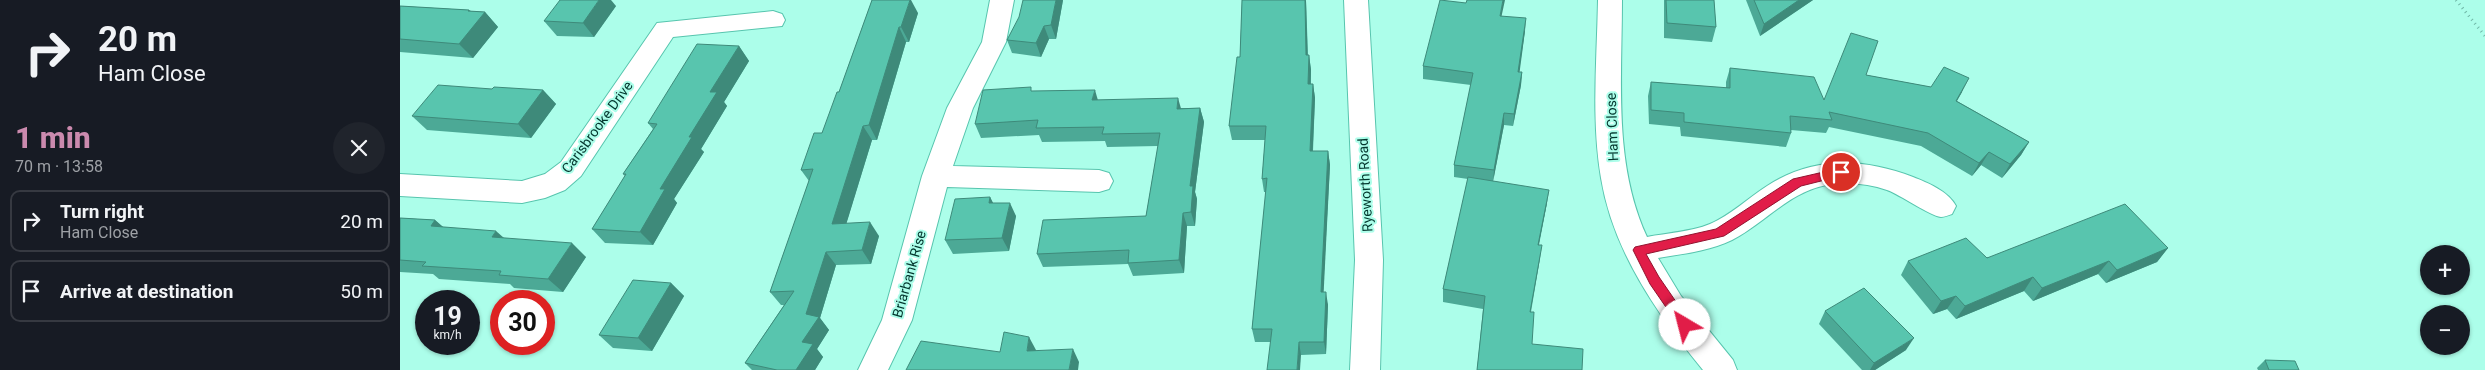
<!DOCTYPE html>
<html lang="en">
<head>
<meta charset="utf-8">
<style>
  body { margin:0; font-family:Roboto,sans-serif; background:#20242c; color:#f1f3f6; height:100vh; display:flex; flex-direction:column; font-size:19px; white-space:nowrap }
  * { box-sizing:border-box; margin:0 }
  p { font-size:16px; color:#9ea1a6 }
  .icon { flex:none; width:28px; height:28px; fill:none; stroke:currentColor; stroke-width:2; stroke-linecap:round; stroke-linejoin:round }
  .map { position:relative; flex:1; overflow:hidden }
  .details { display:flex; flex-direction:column; background:#171b24; width:400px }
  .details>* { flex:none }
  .top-card { background:#171b24; color:#f1f3f6; overflow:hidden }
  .fabs { position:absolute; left:2020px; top:245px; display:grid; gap:10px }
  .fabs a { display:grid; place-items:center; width:50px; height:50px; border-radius:50%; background:#171b24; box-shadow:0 1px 4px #0004; font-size:25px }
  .speed { position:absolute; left:15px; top:290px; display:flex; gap:10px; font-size:25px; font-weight:700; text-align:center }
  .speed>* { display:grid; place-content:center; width:65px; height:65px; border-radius:50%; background:#171b24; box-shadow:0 1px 4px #0004; line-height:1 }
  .speed small { font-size:12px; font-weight:400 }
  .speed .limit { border:8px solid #d22; background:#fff; color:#111 }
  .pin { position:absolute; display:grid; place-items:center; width:42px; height:42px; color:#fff; margin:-21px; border:2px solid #fff; border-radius:50%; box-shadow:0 1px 5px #0007 }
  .me { position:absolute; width:55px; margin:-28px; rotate:323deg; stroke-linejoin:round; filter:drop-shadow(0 0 4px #0008) }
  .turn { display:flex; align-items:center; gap:18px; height:105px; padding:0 15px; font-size:22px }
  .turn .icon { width:65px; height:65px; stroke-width:2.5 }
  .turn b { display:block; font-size:35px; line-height:42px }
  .round { display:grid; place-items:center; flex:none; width:52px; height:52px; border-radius:26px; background:#20242c }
  .summary { display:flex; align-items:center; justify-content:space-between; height:85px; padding:0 15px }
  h1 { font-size:30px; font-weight:800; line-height:38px; color:#cb8aae }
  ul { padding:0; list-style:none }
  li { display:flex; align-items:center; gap:15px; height:62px; margin:0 10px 8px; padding:0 5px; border:2px solid #363941; border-radius:10px }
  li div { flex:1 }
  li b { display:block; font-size:19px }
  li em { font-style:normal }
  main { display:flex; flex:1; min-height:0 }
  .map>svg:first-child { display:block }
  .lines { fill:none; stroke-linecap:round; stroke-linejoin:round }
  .minor-casing { stroke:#57c5ae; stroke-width:2 }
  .tertiary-casing { stroke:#57c5ae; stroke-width:2 }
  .path { stroke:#71b8a8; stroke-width:3; stroke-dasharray:1 4; stroke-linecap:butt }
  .minor { fill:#fff; fill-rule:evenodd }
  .tertiary { fill:#fff; fill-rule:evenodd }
  .wall { fill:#4ca996 }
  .shaded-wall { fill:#3e8a7a }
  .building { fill:#58c5ae; stroke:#3e8a7a }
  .route { fill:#e11d48; stroke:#92132f }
  .labels { text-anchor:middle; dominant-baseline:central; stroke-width:4; stroke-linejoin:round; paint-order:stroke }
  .street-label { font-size:14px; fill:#03362d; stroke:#acfeea }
</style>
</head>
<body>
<main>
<section class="details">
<div class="top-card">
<div class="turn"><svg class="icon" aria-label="right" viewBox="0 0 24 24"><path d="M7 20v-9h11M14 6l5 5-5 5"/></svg><div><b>20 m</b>Ham Close</div></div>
</div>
<div class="summary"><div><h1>1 min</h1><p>70 m · 13:58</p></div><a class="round"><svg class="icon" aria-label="close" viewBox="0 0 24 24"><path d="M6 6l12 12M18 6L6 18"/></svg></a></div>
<ul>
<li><svg class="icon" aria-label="right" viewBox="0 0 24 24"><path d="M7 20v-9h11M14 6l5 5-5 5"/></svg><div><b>Turn right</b><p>Ham Close</p></div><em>20 m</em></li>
<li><svg class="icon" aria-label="arrive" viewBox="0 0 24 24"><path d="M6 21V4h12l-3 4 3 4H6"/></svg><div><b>Arrive at destination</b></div><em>50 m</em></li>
</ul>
</section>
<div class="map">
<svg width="2085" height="370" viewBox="0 0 2085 370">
  <rect width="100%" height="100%" fill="#acfeea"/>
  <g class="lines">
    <defs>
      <g id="minor">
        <polygon points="590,0 614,0 606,42 573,108 553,166 699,170 709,173 713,181 709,189 699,192 547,187 512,320 488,370 458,370 482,320 522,176 547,108 582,42"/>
        <path d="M1198 0H1222C1222 78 1213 164 1247 237 1267 233 1291 232 1310 224 1331 215 1348 198 1367 186 1413 156 1463 158 1513 177 1528 183 1548 191 1556 206L1552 214C1549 215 1544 217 1541 217 1530 216 1501 195 1487 190 1470 184 1451 182 1434 184 1392 188 1367 222 1332 240 1309 251 1282 254 1258 258L1281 296 1333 360 1337 370H1303C1257 314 1213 251 1201 178 1191 119 1197 59 1198 0Z"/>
        <polygon points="373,11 382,14 385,20 382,26 273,37 181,176 165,190 145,198 122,203 0,196 0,174 122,181 145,174 161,162 257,23"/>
      </g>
      <polygon id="tertiary" points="944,0 968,0 983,260 980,370 950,370 955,260"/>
    </defs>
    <use href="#minor" class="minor-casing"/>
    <use href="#tertiary" class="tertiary-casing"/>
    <polyline class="path" points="2056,0 2085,36"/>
    <use href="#minor" class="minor"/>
    <use href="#tertiary" class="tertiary"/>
  </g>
  <g class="wall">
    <polygon points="472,0 518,13 509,42 506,42 477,140 472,140 446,224 479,236 471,264 436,265 420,318 429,330 417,349 423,357 415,370 352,370 345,363 384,305 381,305 370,292 409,181 401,170 422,133 439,92"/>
    <polygon points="663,0 656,39 649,39 641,57 612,53 607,40"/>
    <polygon points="842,0 906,0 908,55 909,55 911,70 911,84 913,84 915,98 913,151 928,151 930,165 923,292 928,305 926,354 901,355 870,342 855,342 852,329 866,192 864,192 862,179 865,140 832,140 829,126 840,57"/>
    <polygon points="1264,0 1314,0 1316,27 1312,42 1264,38"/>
    <polygon points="1346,0 1413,0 1360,36"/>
    <polygon points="0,6 69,10 71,11 85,12 98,27 73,58 0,52"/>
    <polygon points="216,6 194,37 157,36 144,21"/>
    <polygon points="1102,16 1125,31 1119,72 1122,72 1121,85 1113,126 1104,125 1093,181 1147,203 1139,245 1140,258 1131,312 1077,370 1083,309 1043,302 1043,289 1068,179 1054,177 1054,165 1071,85 1023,79 1023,66"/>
    <polygon points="339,46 349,61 324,102 327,106 301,149 304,152 274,199 277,203 253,245 205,243 192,229 225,176 223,174 253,129 248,123"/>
    <polygon points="1330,68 1424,100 1466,75 1531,87 1562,92 1557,101 1629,142 1621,155 1602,178 1581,165 1572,176 1521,146 1429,127 1426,133 1391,130 1391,133 1386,147 1281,136 1280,127 1249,124 1248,96 1251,82 1326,88 1326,82"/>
    <polygon points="92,89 143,90 156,104 131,138 27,130 12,116"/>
    <polygon points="633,91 698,100 781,108 800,108 804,122 795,192 797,199 795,226 787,226 784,273 733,276 728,264 643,267 637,254 746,216 758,146 707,147 705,141 642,142 639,135 581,138 575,124"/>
    <polygon points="590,197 593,203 616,216 609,251 553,254 545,240"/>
    <polygon points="0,218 35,220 43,227 104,238 186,257 163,292 114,288 110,284 39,279 33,274 0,272"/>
    <polygon points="1768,248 1757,262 1706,283 1698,274 1633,301 1624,291 1556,319 1547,309 1533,314 1501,275 1508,261"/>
    <polygon points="271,283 284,296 252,351 213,348 199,335"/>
    <polygon points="1425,311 1506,350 1475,370 1462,370 1419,324"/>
    <polygon points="1865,360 1899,370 1858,370 1857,368"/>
  </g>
  <g class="shaded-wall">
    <polygon points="199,0 211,0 216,6 194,37 183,23"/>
    <polygon points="510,0 511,0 518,13 509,42 501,27"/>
    <polygon points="656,0 663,0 656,39 651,25"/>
    <polygon points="905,0 906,1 908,70 906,55"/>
    <polygon points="1103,0 1105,0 1099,28 1100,16"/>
    <polygon points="1399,0 1413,0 1360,36 1364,24"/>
    <polygon points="69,10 79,20 85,12 98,27 73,58 59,44 68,11"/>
    <polygon points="1126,18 1125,31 1118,84 1118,72"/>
    <polygon points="644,26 649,39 641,57 636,43"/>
    <polygon points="499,27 506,42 477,140 469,125"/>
    <polygon points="339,46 349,61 324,102 327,106 301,149 304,152 274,199 277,203 253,245 240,232 260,189 289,137 310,92"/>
    <polygon points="909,55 911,70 910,98 908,84"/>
    <polygon points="1122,72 1121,85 1113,126 1114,114"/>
    <polygon points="1569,78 1562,92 1549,114 1556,101"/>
    <polygon points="913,84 915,98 912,165 910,151"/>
    <polygon points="143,90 156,104 131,138 118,124"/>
    <polygon points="695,90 699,104 692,100"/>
    <polygon points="778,98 782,112 777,109"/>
    <polygon points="800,108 804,122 795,192 797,199 795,226 791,212 790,186"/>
    <polygon points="1104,113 1104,125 1093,182 1094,170"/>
    <polygon points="463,126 472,140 442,238 432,224"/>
    <polygon points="1629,142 1621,155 1602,178 1610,164"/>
    <polygon points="928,151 930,165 923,305 921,292"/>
    <polygon points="1589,152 1581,165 1572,176 1579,163"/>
    <polygon points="1149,190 1147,203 1136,258 1138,245"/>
    <polygon points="590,197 597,211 589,203"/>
    <polygon points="610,203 616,216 609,251 602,238"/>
    <polygon points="783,213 787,226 784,273 779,260"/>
    <polygon points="35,220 51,234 31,226"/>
    <polygon points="470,222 479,236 471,264 462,250"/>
    <polygon points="96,231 111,244 92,237"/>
    <polygon points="172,243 186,257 163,292 148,279"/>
    <polygon points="1142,245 1140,258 1128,324 1130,312"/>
    <polygon points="1768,248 1757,262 1706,283 1717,270"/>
    <polygon points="426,252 436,265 420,318 429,330 417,349 423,357 415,370 396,370 402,342 406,314"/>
    <polygon points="1709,261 1698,274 1633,301 1642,288"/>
    <polygon points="1633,277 1624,291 1556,319 1565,306"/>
    <polygon points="271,283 284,296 252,351 238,338"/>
    <polygon points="926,292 928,305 926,354 924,342"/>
    <polygon points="1556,296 1547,309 1533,314 1541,301"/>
    <polygon points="629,337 636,350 634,364 627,351"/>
    <polygon points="1514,338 1506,350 1475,370 1470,370 1474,363"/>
    <polygon points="899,342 901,355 900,370 897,370"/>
    <polygon points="673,349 679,362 678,370 669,370"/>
  </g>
  <g class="building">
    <polygon points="160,0 199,0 183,23 144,21"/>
    <polygon points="472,0 510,0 501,27 499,27 469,125 463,126 432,224 470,222 462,250 426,252 406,314 419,317 402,342 413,344 396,370 377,370 345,363 394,291 370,292 413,169 401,170 414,133 422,133 437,92 439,92"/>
    <polygon points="623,0 656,0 651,25 644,26 636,43 607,40 619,17"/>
    <polygon points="842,0 905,0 906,55 909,55 908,84 913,84 910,151 928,151 921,292 926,292 924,342 899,342 897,370 867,370 872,329 852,329 867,178 862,179 866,126 829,126 837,57 840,57"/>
    <polygon points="1040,0 1066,3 1067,0 1103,0 1100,16 1126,18 1118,72 1122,72 1114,114 1104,113 1094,170 1054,165 1073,73 1023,66"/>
    <polygon points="1266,0 1314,0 1316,27 1267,23"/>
    <polygon points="1354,0 1399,0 1364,24"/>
    <polygon points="0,6 69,10 68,11 85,12 59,44 0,39"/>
    <polygon points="1451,33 1478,41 1466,75 1531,87 1544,67 1569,78 1556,101 1629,142 1610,164 1589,152 1579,163 1528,133 1429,112 1432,120 1390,116 1391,133 1284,122 1284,113 1251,110 1251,82 1330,88 1330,68 1414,77 1424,100"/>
    <polygon points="297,44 339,46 310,92 317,92 289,137 292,137 260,189 265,189 240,232 192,229 226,174 223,174 257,124 248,123"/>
    <polygon points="38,85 92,89 94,87 143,90 118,124 12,116"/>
    <polygon points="631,87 631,91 695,90 692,100 778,98 777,109 800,108 790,186 793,186 791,212 783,213 779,260 728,263 729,250 637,254 643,220 746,216 760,133 702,134 704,127 636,128 638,120 575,124 583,90"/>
    <polygon points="1068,177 1149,190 1138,245 1142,245 1130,312 1134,312 1132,344 1183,349 1182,370 1077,370 1085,296 1043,289"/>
    <polygon points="590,197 589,203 610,203 602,238 545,240 555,199"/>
    <polygon points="1725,204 1768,248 1717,270 1709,261 1642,288 1633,277 1565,306 1556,296 1541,301 1508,261 1566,238 1587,258"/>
    <polygon points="0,218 35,220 31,226 96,231 92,237 172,243 148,279 99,275 101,271 22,266 26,262 0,260"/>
    <polygon points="233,280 271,283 238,338 199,335"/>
    <polygon points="1464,288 1514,338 1474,363 1425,311"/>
    <polygon points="604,332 629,337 627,351 673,349 669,370 506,370 521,341 600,352"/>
    <polygon points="1865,360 1895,361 1899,370 1869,370"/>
  </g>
  <polygon class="route" points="1441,168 1446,172 1445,175 1401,186 1324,236 1246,254 1259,277 1292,325 1290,329 1281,329 1250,284 1233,250 1235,247 1316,229 1393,179"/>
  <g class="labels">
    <g class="street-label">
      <text transform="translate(197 127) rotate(-54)">Carisbrooke Drive</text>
      <text transform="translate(1212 127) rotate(-92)">Ham Close</text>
      <text transform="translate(965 185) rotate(-93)">Ryeworth Road</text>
      <text transform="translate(509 274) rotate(-74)">Briarbank Rise</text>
    </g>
  </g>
</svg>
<div class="fabs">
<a>+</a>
<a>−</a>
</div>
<div class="speed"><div>19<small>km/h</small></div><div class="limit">30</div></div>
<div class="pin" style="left:1441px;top:172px;background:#d93025"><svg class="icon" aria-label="arrive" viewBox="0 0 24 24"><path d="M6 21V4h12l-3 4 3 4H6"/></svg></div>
<svg class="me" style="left:1285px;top:325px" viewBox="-20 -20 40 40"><circle r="19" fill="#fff"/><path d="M0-13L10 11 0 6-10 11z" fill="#e11d48"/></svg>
</div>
</main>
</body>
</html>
